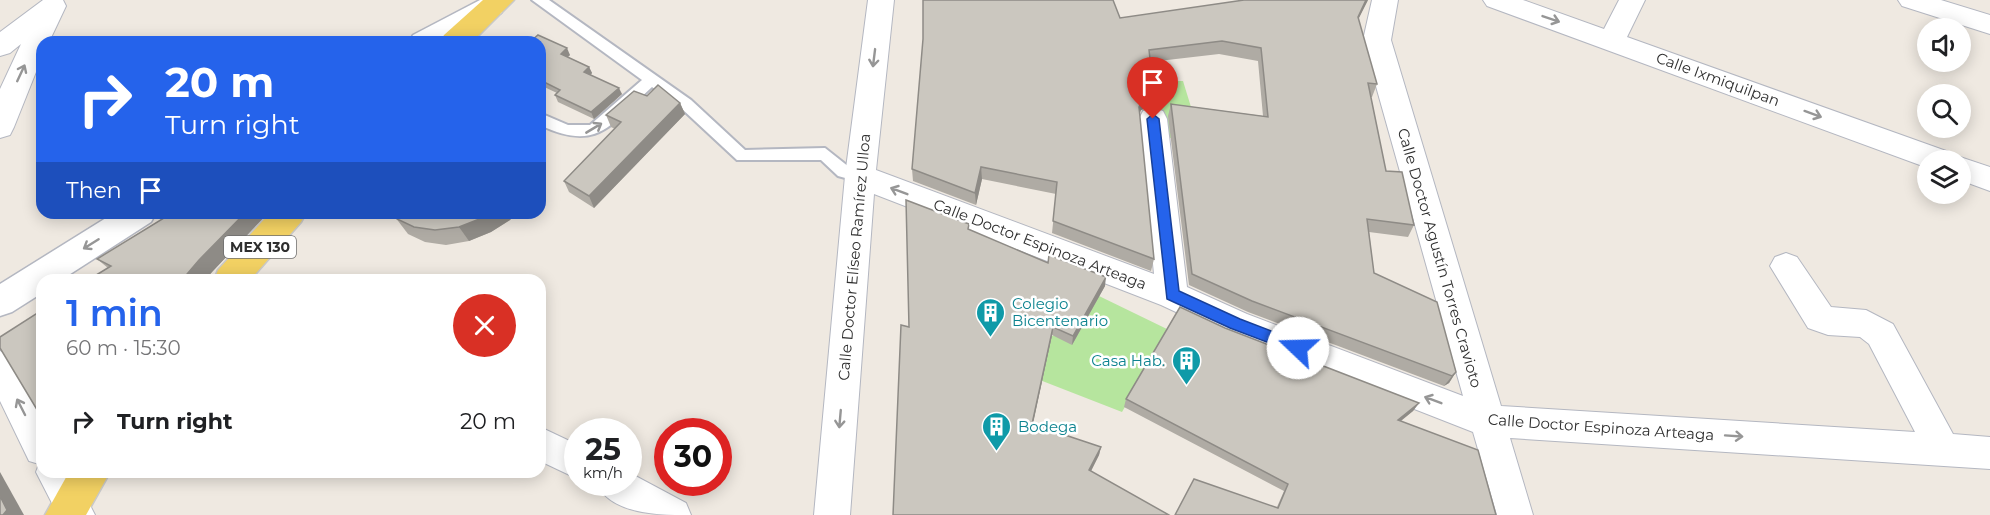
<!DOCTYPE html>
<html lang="en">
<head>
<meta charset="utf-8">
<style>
  body { margin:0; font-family:Montserrat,sans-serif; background:#f6f6f6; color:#202124; height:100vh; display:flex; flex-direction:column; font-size:22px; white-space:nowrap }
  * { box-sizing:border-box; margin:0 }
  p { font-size:20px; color:#757577 }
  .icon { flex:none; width:33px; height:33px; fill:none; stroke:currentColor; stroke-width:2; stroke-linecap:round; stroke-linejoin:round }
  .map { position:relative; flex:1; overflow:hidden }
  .side { position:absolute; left:36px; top:274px; width:510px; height:204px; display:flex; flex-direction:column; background:#fff; border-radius:18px; box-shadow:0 3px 15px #0003 }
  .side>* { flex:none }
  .guide { position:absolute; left:36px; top:36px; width:510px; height:183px; border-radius:18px; box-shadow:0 3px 15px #0003; background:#2563eb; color:#fff; overflow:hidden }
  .buttons { position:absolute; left:1917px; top:18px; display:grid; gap:12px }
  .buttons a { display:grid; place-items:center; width:54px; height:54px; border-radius:50%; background:#fff; box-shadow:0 3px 15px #0003; font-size:30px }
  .speed { position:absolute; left:564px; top:418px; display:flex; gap:12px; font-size:30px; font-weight:700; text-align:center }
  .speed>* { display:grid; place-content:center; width:78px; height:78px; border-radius:50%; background:#fff; box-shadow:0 3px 15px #0003; line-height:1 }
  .speed small { font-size:15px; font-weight:400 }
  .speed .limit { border:9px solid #d22; background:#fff; color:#111 }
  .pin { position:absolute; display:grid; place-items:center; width:51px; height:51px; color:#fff; margin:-62px -26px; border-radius:50% 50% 50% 0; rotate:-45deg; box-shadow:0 0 6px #0007 }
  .pin .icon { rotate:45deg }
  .me { position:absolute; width:66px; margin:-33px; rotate:291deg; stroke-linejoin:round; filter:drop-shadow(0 0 4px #0008) }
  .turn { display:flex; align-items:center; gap:21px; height:126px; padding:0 30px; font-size:27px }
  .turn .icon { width:78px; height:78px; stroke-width:2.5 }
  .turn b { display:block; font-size:42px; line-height:51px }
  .then { display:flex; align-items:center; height:57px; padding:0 30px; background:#0003; gap:12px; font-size:22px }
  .round { display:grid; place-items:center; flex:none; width:63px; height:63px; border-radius:32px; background:#f6f6f6 }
  .head { display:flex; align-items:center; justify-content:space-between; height:102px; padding:0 30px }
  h1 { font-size:36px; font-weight:600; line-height:45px; color:#2563eb }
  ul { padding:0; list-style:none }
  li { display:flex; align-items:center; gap:18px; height:90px; padding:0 30px }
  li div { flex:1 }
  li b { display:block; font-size:22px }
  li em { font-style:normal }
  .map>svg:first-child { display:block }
  .green { fill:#b6e59e }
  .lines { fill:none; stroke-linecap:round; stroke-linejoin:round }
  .lane-casing { stroke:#b4b7c1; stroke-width:4 }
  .street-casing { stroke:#b4b7c1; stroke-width:2 }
  .secondary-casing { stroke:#b4b7c1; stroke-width:3 }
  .primary-casing { stroke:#c9c9c9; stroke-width:3 }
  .lane { fill:#fff; fill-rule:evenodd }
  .street { fill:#fff; fill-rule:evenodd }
  .secondary { fill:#fff; fill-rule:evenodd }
  .primary { fill:#f2d163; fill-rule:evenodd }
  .wall { fill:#afaba4 }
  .shaded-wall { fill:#8e8b86 }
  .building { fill:#cbc7bf; stroke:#8e8b86; stroke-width:1.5 }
  .oneway { stroke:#969696 }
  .route { fill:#2563eb; stroke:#184099; stroke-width:1.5 }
  .labels { text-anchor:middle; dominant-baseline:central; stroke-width:5; stroke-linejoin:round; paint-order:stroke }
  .shield { fill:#fff; stroke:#6d6d6d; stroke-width:1.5 }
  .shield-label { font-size:14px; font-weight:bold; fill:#2e2e2e }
  .street-label { font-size:15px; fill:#2e2e2e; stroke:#fff }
  .culture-label { font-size:15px; fill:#0d838f; stroke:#fff; text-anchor:start }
</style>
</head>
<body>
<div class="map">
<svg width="1990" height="515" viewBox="0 0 1990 515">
  <rect width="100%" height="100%" fill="#efe9e1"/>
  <g class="green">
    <polygon points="1164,60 1161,81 1183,81 1195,120 1181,138 1155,138 1150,96 1072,72"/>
    <polygon points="1099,296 1169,330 1122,412 1014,370 1016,321 1053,336"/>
  </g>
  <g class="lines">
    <defs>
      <path id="lane" d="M532 0H549L691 100 745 150 825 148 849 167 866 172 868 176 860 182 838 176 821 160H737L681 108 652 87C611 124 598 153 540 125V113L568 125H590L642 80Z"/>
      <g id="street">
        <polygon points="43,0 63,0 66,6 49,42 42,42 42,57 14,127 10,135 0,138 0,89 21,44 10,53 0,56 0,32"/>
        <polygon points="868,0 894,0 876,170 1154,274 1139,119 1143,111 1153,108 1163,111 1167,119 1187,287 1247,314 1463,396 1363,40 1372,0 1398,0 1391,40 1501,406 1915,432 1869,344 1860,337 1828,335 1808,328 1770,266 1775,257 1786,253 1797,257 1831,307 1866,310 1893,324 1953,434 1990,437 1990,469 1510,438 1533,515 1497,515 1473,432 1223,334 1161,305 874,194 850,515 814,515 845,176"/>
        <polygon points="1483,0 1523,0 1604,29 1619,0 1645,0 1627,37 1949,152 1953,159 1960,157 1990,167 1990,191 1960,180 1960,160 1928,160 1928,168 1487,6"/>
        <polygon points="1898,0 1941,0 1990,15 1990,34 1902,6"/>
        <polygon points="0,351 12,356 42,413 42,472 73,472 95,515 58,515 36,472 39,464 29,461 0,401"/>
        <polygon points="540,427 578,445 578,479 540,461"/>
        <path d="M628 472 686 503 691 515C658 515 612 515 596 483H628Z"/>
      </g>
      <g id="secondary">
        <polygon points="480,0 501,0 505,6 501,13 446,42 409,42 413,35"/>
        <polygon points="114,213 156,213 151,222 61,280 42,280 42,293 12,312 0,316 0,284"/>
      </g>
      <g id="primary">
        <polygon points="483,0 514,0 472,42 440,42 444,35"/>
        <polygon points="270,213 306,213 301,222 250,280 214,280 218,270"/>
        <polygon points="69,472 110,472 86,515 45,515"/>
      </g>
    </defs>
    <use href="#lane" class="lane-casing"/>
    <use href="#street" class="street-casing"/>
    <use href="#secondary" class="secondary-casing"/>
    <use href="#primary" class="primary-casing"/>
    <use href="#lane" class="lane"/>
    <use href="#street" class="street"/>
    <use href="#secondary" class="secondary"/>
    <use href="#primary" class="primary"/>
  </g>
  <g class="wall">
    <polygon points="1368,0 1358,19 1377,84 1372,97 1371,97 1386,171 1414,225 1408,237 1369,232 1374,273 1456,372 1449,383 1444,386 1248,312 1189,285 1168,116 1171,104 1263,116 1258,61 1219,54 1150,62 1154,93 1152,106 1141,110 1139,113 1154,259 1151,271 1052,233 1056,194 982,179 976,205 913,181 912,169 1120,18"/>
    <polygon points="540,42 570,55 568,57 589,67 592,73 591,75 622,94 594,119 558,102 555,95 557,93 540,85"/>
    <polygon points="647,96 680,103 685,114 594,208 569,192 564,181 615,129 611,127 606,115"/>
    <polygon points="172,213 268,213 212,272 205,280 88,280 108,268 97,259"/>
    <polygon points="392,213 516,213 510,220 491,232 469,241 446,245 425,242 408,234"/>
    <polygon points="969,230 1048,263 1105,286 1072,345 1052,335 1033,424 1101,447 1099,455 1091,471 893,515 909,327"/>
    <polygon points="1225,328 1419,403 1413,411 1401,421 1496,515 1277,507 1284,491 1124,407 1126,399"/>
  </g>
  <g class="shaded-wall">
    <polygon points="1366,0 1368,0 1353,30 1358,17"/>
    <polygon points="567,48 570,55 564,60 561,54"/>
    <polygon points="589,67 592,73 587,78 584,72"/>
    <polygon points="619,88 622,94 594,119 591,112"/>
    <polygon points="1154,93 1152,106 1141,110 1137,119 1139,107 1143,97"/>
    <polygon points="680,103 685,114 594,208 589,196"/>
    <polygon points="981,167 982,179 976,205 975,193"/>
    <polygon points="245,213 268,213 212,272 205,280 182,280 199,260"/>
    <polygon points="489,213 516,213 510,220 491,232 469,241 459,227"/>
    <polygon points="1106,277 1105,286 1072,345 1073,336"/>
    <polygon points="1053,327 1052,335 1031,431 1032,424"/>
    <polygon points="1456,372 1449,383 1444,386 1452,376"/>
    <polygon points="1419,403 1413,411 1393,427 1398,420"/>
    <polygon points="1101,447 1099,455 1088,477 1089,470"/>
    <polygon points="0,472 24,515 3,515 0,496"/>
  </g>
  <g class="building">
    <polygon points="923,0 1113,0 1120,18 1244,0 1366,0 1358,17 1377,84 1368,83 1386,171 1402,172 1414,225 1367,219 1374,273 1437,302 1456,372 1452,376 1252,301 1192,274 1171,104 1268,117 1261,48 1222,41 1149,50 1154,93 1143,97 1139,107 1154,259 1053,221 1057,182 981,167 975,193 912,169 923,39"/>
    <polygon points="538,35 567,48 561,54 589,67 584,72 619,88 591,112 555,95 560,90 540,80 540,71 541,70 540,69 540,42 530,42"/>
    <polygon points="658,85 680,103 589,196 564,181 621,122 606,115 634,91 647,96"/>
    <polygon points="906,200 969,224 968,229 1048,263 1049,255 1106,277 1073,336 1053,327 1032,424 1101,447 1089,470 1169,515 893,515 901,325 909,327"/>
    <polygon points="172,213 245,213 199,260 182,280 88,280 111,266 97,259"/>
    <polygon points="392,213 489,213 482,218 459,227 435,230 414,227 397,219"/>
    <polygon points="1180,307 1225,328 1419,403 1398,420 1478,450 1496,515 1175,515 1194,479 1278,508 1288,484 1126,399"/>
    <polygon points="42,310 42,418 0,348 0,337"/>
    <polygon points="0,496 7,510 3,515 0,515"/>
  </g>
  <defs><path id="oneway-shaft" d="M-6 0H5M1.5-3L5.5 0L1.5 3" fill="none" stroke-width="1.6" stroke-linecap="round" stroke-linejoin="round" transform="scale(1.5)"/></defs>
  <g class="oneway">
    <use href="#oneway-shaft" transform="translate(1551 19) rotate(19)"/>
    <use href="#oneway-shaft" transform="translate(874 58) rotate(97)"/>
    <use href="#oneway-shaft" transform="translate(21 73) rotate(-65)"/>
    <use href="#oneway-shaft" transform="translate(1813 114) rotate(20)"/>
    <use href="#oneway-shaft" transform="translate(594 128) rotate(-31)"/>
    <use href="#oneway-shaft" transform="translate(899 191) rotate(-159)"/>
    <use href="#oneway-shaft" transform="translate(91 244) rotate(148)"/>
    <use href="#oneway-shaft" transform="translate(1433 400) rotate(-159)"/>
    <use href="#oneway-shaft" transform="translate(21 407) rotate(-117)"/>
    <use href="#oneway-shaft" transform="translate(840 419) rotate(95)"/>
    <use href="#oneway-shaft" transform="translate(1734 436) rotate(4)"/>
  </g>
  <polygon class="route" points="1153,114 1159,119 1179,291 1240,319 1303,343 1305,348 1303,352 1298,354 1230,328 1167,299 1147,119"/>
  <defs>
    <symbol id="building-pin" viewBox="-11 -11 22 30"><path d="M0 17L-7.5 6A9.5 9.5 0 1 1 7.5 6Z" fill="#0f9aa8" stroke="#fff"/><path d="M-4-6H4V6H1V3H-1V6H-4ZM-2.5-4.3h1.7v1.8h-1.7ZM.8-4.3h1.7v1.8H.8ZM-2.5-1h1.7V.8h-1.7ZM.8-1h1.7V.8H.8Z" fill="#fff"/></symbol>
  </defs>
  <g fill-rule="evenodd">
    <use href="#building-pin" x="974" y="296" width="33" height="45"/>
    <use href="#building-pin" x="1170" y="344" width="33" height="45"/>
    <use href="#building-pin" x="980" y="410" width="33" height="45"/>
  </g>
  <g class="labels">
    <rect class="shield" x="224" y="236" width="72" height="22" rx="4.5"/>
    <g class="shield-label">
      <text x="260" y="247">MEX 130</text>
    </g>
    <g class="street-label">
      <text transform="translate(1718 79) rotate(20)">Calle Ixmiquilpan</text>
      <text transform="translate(1040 244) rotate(21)">Calle Doctor Espinoza Arteaga</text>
      <text transform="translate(854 257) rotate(-85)">Calle Doctor Elíseo Ramírez Ulloa</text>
      <text transform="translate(1440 258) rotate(74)">Calle Doctor Agustín Torres Cravioto</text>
      <text transform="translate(1601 427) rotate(4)">Calle Doctor Espinoza Arteaga</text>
    </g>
    <g class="culture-label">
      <text x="1012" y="303">Colegio<tspan x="1012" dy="17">Bicentenario</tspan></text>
      <text x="1165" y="360" text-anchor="end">Casa Hab.</text>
      <text x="1018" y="426">Bodega</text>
    </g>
  </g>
</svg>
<div class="buttons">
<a><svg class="icon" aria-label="sound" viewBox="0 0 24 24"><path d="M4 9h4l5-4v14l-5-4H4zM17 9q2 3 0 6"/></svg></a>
<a><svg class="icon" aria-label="search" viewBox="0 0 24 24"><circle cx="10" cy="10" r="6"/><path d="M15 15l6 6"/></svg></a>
<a><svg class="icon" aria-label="layers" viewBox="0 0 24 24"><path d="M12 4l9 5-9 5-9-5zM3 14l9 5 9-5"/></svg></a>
</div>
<div class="speed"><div>25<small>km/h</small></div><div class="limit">30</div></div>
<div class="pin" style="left:1153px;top:119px;background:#d93025"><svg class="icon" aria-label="arrive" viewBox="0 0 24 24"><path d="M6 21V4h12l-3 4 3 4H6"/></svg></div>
<svg class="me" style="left:1298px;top:348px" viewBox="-20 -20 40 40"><circle r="19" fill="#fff"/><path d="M0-13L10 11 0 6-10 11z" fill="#2563eb"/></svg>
<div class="guide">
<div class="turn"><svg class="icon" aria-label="right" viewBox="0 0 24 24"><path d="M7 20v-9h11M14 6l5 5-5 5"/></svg><div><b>20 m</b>Turn right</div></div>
<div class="then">Then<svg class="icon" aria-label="arrive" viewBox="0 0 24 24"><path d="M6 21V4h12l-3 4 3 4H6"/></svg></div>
</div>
<section class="side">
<div class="head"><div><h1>1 min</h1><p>60 m · 15:30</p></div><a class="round" style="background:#d93025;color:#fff"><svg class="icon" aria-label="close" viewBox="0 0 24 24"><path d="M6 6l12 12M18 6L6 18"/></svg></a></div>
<ul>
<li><svg class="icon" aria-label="right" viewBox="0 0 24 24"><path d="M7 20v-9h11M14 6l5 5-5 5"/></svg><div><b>Turn right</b></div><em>20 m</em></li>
</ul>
</section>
</div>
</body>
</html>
